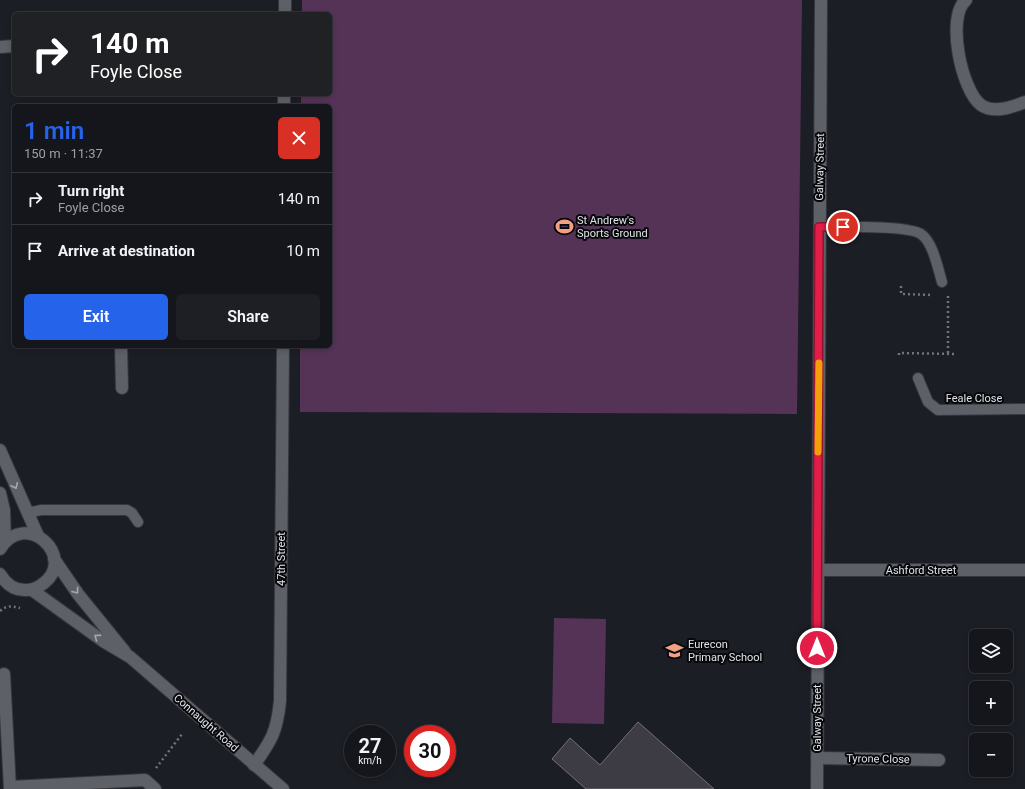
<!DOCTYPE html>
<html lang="en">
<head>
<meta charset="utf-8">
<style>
  body { margin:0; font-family:Roboto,sans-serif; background:#1e1f25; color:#f1f3f6; height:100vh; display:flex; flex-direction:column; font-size:15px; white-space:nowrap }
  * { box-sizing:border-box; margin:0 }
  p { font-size:13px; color:#9d9fa3 }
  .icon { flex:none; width:22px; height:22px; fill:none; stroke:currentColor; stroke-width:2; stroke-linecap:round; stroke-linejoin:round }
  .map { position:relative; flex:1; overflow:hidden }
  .details { position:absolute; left:12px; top:104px; width:320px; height:244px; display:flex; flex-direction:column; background:#15161c; border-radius:6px; box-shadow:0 2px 6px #0003,0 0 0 1px #34353b }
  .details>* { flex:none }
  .banner { position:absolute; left:12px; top:12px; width:320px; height:84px; border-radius:6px; box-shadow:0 2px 6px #0003,0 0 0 1px #34353b; background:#202124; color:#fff; overflow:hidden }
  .controls { position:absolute; left:969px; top:629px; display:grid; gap:8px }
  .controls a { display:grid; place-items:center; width:44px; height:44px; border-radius:6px; background:#15161c; box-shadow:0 2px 6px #0003,0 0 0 1px #34353b; font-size:20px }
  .speed { position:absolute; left:344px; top:725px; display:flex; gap:8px; font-size:20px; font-weight:700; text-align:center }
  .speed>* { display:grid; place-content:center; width:52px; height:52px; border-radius:50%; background:#15161c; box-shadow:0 2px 6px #0003,0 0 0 1px #34353b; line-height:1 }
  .speed small { font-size:10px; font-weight:400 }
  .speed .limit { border:6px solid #d22; background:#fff; color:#111 }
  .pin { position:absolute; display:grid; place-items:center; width:34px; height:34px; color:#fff; margin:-17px; border:2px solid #fff; border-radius:50%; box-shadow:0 1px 4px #0007 }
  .me { position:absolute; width:44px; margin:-22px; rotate:0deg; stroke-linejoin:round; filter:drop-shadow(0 0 3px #0008) }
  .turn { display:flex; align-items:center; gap:14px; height:84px; padding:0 12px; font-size:18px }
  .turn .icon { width:52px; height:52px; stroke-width:2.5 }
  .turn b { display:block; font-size:28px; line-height:34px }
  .round { display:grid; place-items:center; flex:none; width:42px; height:42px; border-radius:6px; background:#1e1f25 }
  .summary { display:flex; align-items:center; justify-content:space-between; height:68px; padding:0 12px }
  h1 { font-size:24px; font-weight:600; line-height:30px; color:#2563eb }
  .primary-button { display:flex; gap:8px; margin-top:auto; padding:8px 12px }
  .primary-button a { flex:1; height:46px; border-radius:6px; background:#2563eb; color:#fff; font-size:16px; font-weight:600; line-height:46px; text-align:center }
  .primary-button a+a { background:#1e1f25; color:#f1f3f6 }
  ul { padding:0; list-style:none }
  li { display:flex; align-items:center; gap:12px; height:52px; padding:0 12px; border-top:1px solid #34353b }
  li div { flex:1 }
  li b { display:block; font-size:15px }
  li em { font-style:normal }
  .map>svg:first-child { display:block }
  .green { fill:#553357 }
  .building { fill:#3d3b43; stroke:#737079 }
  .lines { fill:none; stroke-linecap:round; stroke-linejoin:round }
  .service-casing { stroke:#37383e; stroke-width:12 }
  .minor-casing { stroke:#37383e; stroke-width:14 }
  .tertiary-casing { stroke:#37383e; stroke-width:14 }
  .path { stroke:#72747a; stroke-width:2.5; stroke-dasharray:2 3; stroke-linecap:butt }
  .service { stroke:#5e6068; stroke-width:10 }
  .minor { stroke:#5e6068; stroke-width:12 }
  .tertiary { stroke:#5e6068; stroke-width:12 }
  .oneway { stroke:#a6a8ae }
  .route-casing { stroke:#92132f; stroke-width:10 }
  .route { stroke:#e11d48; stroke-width:7 }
  .slow { stroke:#f59e0b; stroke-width:7 }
  .labels { text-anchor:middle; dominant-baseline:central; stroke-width:4; stroke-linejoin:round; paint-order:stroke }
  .street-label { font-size:11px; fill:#e1e2e7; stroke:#07080b }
  .poi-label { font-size:11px; fill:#e1e2e7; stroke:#07080b; text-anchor:start }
</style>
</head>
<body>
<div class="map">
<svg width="1025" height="789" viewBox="0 0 1025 789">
  <rect width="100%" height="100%" fill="#1c1e25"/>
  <g class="green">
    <polygon points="302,0 802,0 797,414 300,412 300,346 330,346 330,106 301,106 301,94 330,94 330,14 302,14"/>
    <polygon points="554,618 606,619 604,724 552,723"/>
  </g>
  <polygon class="building" points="638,722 714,789 586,789 552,759 570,738 600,765"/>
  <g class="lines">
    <defs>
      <g id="service">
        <path d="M819 227C838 227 908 225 921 234 933 242 938 269 942 282"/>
        <polyline points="918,378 928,402 938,410 1025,409"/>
        <polyline points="27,513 41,510 127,510 132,513 138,522"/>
      </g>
      <g id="minor">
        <path d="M966 0C946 16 961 90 981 105 994 114 1012 107 1025 102"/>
        <polyline points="285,14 285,0"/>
        <polyline points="0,47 14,46"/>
        <polyline points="284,106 284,94"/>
        <polyline points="121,346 122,388"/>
        <polyline points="818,570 1025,570"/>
        <polyline points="4,674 10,789"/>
        <polyline points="817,758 939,760"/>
        <path d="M254 765C272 740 277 731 280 701L283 346"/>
        <polyline points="10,787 145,780 155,789"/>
        <polyline points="817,789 821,0"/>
      </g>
      <g id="tertiary">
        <polyline points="0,450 38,536"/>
        <polyline points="0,493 4,510 5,542"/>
        <path d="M0 549C26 508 77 557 44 583 39 587 34 590 27 590 15 591 6 584 0 574"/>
        <polyline points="54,559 78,594 125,652"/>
        <polyline points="32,590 103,641 130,657 283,789"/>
      </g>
    </defs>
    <use href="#service" class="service-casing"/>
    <use href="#minor" class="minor-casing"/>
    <use href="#tertiary" class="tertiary-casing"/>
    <g class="path">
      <polyline points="901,286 901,294 933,295"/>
      <polyline points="948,353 948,295"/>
      <polyline points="899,355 899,353 955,354"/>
      <path d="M0 611C7 605 12 606 20 608"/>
      <polyline points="156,768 182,734"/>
    </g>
    <use href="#service" class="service"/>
    <use href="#minor" class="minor"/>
    <use href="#tertiary" class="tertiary"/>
  </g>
  <defs><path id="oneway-chevron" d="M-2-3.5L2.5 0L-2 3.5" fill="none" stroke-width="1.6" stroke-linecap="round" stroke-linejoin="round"/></defs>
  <g class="oneway">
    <use href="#oneway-chevron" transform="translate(15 486) rotate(65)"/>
    <use href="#oneway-chevron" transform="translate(76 591) rotate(53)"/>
    <use href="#oneway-chevron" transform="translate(97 637) rotate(-144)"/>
  </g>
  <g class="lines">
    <defs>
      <polyline id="route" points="817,648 819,227 843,227"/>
    </defs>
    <use href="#route" class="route-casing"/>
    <use href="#route" class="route"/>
    <polyline class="slow" points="818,452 819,363"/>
  </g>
  <defs>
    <symbol id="stadium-bare" viewBox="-9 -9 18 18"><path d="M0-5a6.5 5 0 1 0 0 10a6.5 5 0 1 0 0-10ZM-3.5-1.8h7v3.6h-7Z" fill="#f39f84" stroke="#07080b" stroke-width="2.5" paint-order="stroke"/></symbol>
    <symbol id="school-bare" viewBox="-9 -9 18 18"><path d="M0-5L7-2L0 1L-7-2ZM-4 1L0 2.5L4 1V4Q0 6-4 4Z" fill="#f39f84" stroke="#07080b" stroke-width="2.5" paint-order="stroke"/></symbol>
  </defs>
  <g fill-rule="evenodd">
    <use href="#stadium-bare" x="552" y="214" width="25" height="25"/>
    <use href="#school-bare" x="662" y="638" width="25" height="25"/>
  </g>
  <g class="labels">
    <g class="street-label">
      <text transform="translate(820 167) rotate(-89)">Galway Street</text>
      <text x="974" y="398">Feale Close</text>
      <text transform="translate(281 559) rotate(-90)">47th Street</text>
      <text x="921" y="570">Ashford Street</text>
      <text transform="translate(817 718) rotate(-90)">Galway Street</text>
      <text transform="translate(206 723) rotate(41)">Connaught Road</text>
      <text transform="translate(878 759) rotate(1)">Tyrone Close</text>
    </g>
    <g class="poi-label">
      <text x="577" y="220">St Andrew's<tspan x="577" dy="13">Sports Ground</tspan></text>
      <text x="688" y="644">Eurecon<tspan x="688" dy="13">Primary School</tspan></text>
    </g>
  </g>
</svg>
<div class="controls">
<a><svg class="icon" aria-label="layers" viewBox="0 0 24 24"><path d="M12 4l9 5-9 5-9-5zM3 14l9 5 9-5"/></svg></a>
<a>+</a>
<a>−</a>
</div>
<div class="speed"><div>27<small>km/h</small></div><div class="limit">30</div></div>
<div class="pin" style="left:843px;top:227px;background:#d93025"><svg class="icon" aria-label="arrive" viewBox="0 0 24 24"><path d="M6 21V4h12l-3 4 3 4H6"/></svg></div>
<svg class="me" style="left:817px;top:648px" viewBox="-20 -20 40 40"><circle r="17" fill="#e11d48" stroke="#fff" stroke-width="3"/><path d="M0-11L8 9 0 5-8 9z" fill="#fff"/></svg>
<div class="banner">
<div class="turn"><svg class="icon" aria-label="right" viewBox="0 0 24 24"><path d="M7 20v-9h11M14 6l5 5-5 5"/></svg><div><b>140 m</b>Foyle Close</div></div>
</div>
<section class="details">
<div class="summary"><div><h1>1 min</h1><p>150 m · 11:37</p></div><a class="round" style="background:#d93025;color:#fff"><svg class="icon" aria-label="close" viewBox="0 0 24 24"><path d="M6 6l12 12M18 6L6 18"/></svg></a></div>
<ul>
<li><svg class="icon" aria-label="right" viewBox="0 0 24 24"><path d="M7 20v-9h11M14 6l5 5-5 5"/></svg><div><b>Turn right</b><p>Foyle Close</p></div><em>140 m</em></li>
<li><svg class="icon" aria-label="arrive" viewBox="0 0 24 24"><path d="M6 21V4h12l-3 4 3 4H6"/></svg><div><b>Arrive at destination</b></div><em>10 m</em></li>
</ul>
<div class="primary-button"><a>Exit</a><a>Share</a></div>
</section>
</div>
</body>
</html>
